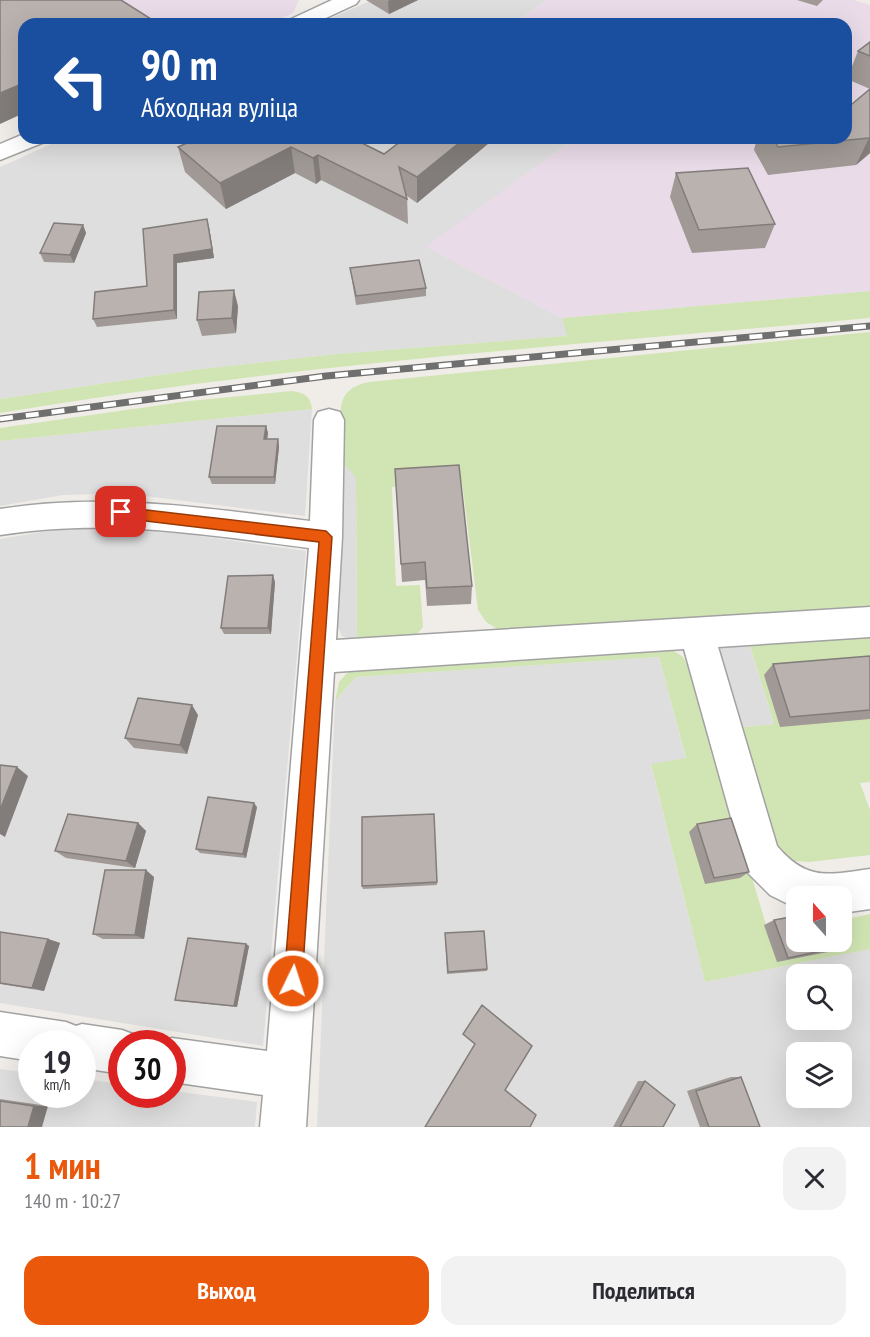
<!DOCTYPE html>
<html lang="ru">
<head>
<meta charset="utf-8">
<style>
  body { margin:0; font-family:"PT Sans Narrow",sans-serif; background:#f2f2f3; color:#2b2b33; height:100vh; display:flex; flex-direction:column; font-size:22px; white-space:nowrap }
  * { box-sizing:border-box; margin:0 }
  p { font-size:20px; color:#7c7c81 }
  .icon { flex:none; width:33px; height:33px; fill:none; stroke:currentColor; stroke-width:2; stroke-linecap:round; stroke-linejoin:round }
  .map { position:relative; height:1127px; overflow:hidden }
  .drawer { display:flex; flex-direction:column; background:#fff; flex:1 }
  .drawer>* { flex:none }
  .hud { position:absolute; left:18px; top:18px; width:834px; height:126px; border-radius:18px; box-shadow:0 6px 24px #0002; background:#1a4fa0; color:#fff; overflow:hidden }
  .needle { width:39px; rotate:339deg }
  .controls { position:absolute; left:786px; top:886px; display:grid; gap:12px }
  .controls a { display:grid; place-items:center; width:66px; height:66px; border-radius:12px; background:#fff; box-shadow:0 6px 24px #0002; font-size:30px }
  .speed { position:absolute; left:18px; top:1030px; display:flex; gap:12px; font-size:30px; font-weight:700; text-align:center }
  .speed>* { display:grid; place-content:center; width:78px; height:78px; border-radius:50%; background:#fff; box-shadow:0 6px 24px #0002; line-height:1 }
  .speed small { font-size:15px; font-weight:400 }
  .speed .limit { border:9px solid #d22; background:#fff; color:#111 }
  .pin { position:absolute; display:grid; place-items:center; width:51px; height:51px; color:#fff; margin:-26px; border-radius:12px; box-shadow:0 3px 9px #0006 }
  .me { position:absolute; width:66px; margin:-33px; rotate:4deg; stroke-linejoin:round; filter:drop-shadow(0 0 4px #0008) }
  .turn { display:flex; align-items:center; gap:21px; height:126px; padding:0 24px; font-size:27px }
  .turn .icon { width:78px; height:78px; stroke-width:2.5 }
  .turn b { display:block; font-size:42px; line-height:51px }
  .round { display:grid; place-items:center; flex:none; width:63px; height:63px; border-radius:18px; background:#f2f2f3 }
  .overview { display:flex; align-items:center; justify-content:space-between; height:102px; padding:0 24px }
  h1 { font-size:36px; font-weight:800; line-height:45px; color:#ea580c }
  .action { display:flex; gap:12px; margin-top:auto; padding:12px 24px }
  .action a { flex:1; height:69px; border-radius:18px; background:#ea580c; color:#fff; font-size:24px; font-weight:800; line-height:69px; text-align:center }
  .action a+a { background:#f2f2f3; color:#2b2b33 }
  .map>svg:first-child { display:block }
  .residential { fill:#dfdede; fill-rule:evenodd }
  .industrial { fill:#e9dbe8 }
  .grass { fill:#d1e5b4 }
  .parking { fill:#ddd }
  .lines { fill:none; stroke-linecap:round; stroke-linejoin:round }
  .minor-casing { stroke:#a2a2a2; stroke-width:3 }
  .minor { fill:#fff; fill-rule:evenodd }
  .rail-casing { stroke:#6f6f6f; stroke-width:7 }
  .rail { stroke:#fff; stroke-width:4.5; stroke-dasharray:13; stroke-linecap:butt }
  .wall { fill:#a09996 }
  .shaded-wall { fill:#827d7a }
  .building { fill:#bab2ae; stroke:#827d7a; stroke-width:1.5 }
  .route { fill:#ea580c; stroke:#983908; stroke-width:1.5 }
</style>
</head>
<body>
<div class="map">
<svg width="870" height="1127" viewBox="0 0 870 1127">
  <rect width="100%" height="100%" fill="#f0ede9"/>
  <g class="residential">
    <polygon points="372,0 547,0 512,24 318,24"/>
    <polygon points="65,138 566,138 571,141 427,247 562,318 568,336 336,354 193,370 0,399 0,167"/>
    <polygon points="312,409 305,516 145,496 101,494 63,495 0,506 0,441"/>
    <polygon points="108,529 164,531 306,551 263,1046 0,1003 0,539 53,530"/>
    <path d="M659 657 686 759 651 765 705 982 870 949V1127H317L335 701 356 677ZM796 975H842V1020H796ZM796 1053H842V1098H796Z"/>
    <polygon points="0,1069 31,1073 32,1095 82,1095 83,1079 121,1084 122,1095 172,1095 173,1091 257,1102 255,1127 0,1127"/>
  </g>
  <g class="industrial">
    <polygon points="0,0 299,0 293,13 270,24 24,24"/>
    <polygon points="547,0 854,0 870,5 870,291 562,318 426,247 571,141 566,138 846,138 846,24 512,24"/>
  </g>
  <g class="grass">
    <path d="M870 291V318C580 345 287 364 0 413V399L193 370 336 354 567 336 562 318Z"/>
    <path d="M870 332V609L499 630 486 622 478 610 462 482 392 487 396 586 420 585 423 627 416 635 357 643 356 478 342 462 341 406C344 391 354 385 369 382Z"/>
    <path d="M291 391C303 392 311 396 312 409L0 441V428L189 401Z"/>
    <polygon points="870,633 870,782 860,783 870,810 870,855 809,862 795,861 775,849 733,728 774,724 749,643"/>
    <polygon points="671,649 683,657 691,671 777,962 825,942 842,942 842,920 870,914 870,949 705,982 651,764 686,758 659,657 356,677 335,701 339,682 349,671"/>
  </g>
  <g class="parking">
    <polygon points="342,462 356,477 357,643 342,636 337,626"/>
    <polygon points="745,631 774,724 723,729 697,634"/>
  </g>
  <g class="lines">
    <defs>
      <g id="minor">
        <polygon points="332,0 359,0 356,4 313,24 286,24 289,20"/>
        <polygon points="24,134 24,138 46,138 42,143 0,160 0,144"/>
        <path d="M329 409 340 412 344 420 342 537 336 640 870 607V637L718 647 777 846C807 881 827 875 870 869V909L842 913V897H796V908L770 895 746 871 684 649 334 672 306 1127H260L263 1095 172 1082V1044H157L172 1038 267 1051 309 548C203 534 106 518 0 535V509C105 492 206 508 310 521L314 420 318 412Z"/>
        <polygon points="0,1012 66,1022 76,1026 82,1024 122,1030 138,1036 141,1044 122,1044 122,1074 82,1068 82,1044 32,1044 32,1061 0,1056"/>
      </g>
    </defs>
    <use href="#minor" class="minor-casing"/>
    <use href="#minor" class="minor"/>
    <defs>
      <polyline id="rail" points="0,419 326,376 870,326"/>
    </defs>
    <use href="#rail" class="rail-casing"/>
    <use href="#rail" class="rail"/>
  </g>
  <g class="wall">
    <polygon points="366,0 418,0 389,14"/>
    <polygon points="797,0 823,0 817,6"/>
    <polygon points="870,42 870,153 856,165 768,175 754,150 757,138 846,138 870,89 847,79 858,51"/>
    <polygon points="198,138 384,154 405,138 495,138 417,203 407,196 408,224 321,180 316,184 295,173 226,209 185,172 178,147"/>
    <polygon points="696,138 712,138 697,140"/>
    <polygon points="676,173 775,224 765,248 692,253 670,197"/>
    <polygon points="83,225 86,233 74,263 44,262 40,253"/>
    <polygon points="209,227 214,258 177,263 177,319 97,327 93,319 147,286"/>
    <polygon points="350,268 426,288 426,296 356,305"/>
    <polygon points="238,306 236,333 202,336 197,320"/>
    <polygon points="266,426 268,433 267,439 278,439 279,447 275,484 212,484 209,477"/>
    <polygon points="395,469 472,586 471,604 427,606 425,580 402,582"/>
    <polygon points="275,582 271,634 224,634 221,628"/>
    <polygon points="870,656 870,719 780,727 764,675 773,664"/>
    <polygon points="198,715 187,754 134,748 125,738"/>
    <polygon points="257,807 246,858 200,853 196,849"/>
    <polygon points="138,823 146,831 135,868 66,858 55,851"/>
    <polygon points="697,824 749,872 740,878 705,884 689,832"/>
    <polygon points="154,877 144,939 103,939 93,934"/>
    <polygon points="437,882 437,885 363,889 362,886"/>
    <polygon points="774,920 841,947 828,952 777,962 764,925"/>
    <polygon points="0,932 48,939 60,943 44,991 0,984"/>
    <polygon points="445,933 487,969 487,971 447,974"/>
    <polygon points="246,944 249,946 237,1007 179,1001 175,1000"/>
    <polygon points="731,1077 741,1077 760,1127 700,1127 687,1091"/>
    <polygon points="638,1081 645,1081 663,1127 613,1127"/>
    <polygon points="0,1099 48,1106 0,1127"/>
  </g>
  <g class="shaded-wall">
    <polygon points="390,0 418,0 389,14 388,1"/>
    <polygon points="24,83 24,113 0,124 0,93"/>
    <polygon points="870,137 870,153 856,165 869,138"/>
    <polygon points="465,138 495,138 417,203 417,177"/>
    <polygon points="291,147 295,173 226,209 220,183"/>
    <polygon points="318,155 321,180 316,184 313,158"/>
    <polygon points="207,219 209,227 214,258 177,263 177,319 174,310 174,255"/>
    <polygon points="83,225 86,233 74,263 70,255"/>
    <polygon points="234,290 238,306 236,333 232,318"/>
    <polygon points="266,426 268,433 266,447 264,439"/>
    <polygon points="278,439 279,447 275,484 274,477"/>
    <polygon points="273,575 275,582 271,634 268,628"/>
    <polygon points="192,705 198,715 187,754 180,745"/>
    <polygon points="17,767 28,776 5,837 0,834 0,810"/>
    <polygon points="254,803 257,807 246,858 243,854"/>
    <polygon points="138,823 146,831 135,868 126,861"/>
    <polygon points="146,870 154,877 144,939 135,935"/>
    <polygon points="48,939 60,943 44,991 32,988"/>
    <polygon points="246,944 249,946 237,1007 234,1006"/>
    <polygon points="34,1106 48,1106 42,1127 28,1127"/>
  </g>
  <g class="building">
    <polygon points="0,0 121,0 159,24 24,24 24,83 0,93"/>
    <polygon points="870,42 870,56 858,51"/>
    <polygon points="870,89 870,137 869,138 778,147 773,138 846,138 846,109"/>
    <polygon points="198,138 352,138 384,154 405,138 465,138 417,177 399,167 407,199 318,155 313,158 291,147 220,183 178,147"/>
    <polygon points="748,168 775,224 699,230 676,173"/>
    <polygon points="207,219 212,249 174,255 174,310 93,319 95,292 147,286 143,229"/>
    <polygon points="54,223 83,225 70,255 40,253"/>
    <polygon points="419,260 426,288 356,296 350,268"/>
    <polygon points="234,290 232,318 197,320 199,292"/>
    <polygon points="217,426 266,426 264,439 278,439 274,477 209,477"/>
    <polygon points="459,465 472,586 427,588 425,562 401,564 395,469"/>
    <polygon points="273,575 268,628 221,628 228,576"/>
    <polygon points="870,656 870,710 790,717 773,664"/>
    <polygon points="138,698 192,705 180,745 125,738"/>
    <polygon points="0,765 17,767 0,810"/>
    <polygon points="208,797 254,803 243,854 196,849"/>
    <polygon points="68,814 138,823 126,861 55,851"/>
    <polygon points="434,814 437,882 362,886 362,817"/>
    <polygon points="731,818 749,872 714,878 697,824"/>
    <polygon points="105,870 146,870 135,935 93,934"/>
    <polygon points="796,916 796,942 839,942 841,947 788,958 774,920"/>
    <polygon points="484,931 487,969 448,972 445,933"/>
    <polygon points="0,932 48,939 32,988 0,983"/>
    <polygon points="188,938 246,944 234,1006 175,1000"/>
    <polygon points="482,1005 532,1046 505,1090 536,1115 530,1127 425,1127 475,1044 463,1034"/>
    <polygon points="741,1077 760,1127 709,1127 696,1091"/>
    <polygon points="645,1081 675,1105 663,1127 620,1127"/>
    <polygon points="0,1101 34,1106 28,1127 0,1127"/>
  </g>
  <polygon class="route" points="121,507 326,531 332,537 302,981 299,987 293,989 287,987 284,981 319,542 121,518 114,512"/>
</svg>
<div class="controls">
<a><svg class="needle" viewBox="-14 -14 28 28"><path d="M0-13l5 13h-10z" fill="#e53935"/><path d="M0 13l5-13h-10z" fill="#7c7c81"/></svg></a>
<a><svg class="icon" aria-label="search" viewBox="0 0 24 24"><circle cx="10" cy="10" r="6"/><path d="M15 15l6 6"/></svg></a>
<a><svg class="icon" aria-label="layers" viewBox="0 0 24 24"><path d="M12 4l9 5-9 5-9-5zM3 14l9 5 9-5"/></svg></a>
</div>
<div class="speed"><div>19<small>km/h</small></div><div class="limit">30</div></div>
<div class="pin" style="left:121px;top:512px;background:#d93025"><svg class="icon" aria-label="arrive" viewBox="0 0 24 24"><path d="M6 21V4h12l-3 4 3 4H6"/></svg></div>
<svg class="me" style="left:293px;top:981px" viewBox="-20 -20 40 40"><circle r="17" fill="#ea580c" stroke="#fff" stroke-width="3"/><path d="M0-11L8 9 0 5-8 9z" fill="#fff"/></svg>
<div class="hud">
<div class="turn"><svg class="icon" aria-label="left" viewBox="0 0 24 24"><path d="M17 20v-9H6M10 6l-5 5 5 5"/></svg><div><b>90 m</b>Абходная вуліца</div></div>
</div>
</div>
<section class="drawer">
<div class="overview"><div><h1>1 мин</h1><p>140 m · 10:27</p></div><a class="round"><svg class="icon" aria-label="close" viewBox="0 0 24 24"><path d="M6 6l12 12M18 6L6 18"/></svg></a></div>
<div class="action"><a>Выход</a><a>Поделиться</a></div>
</section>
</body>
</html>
